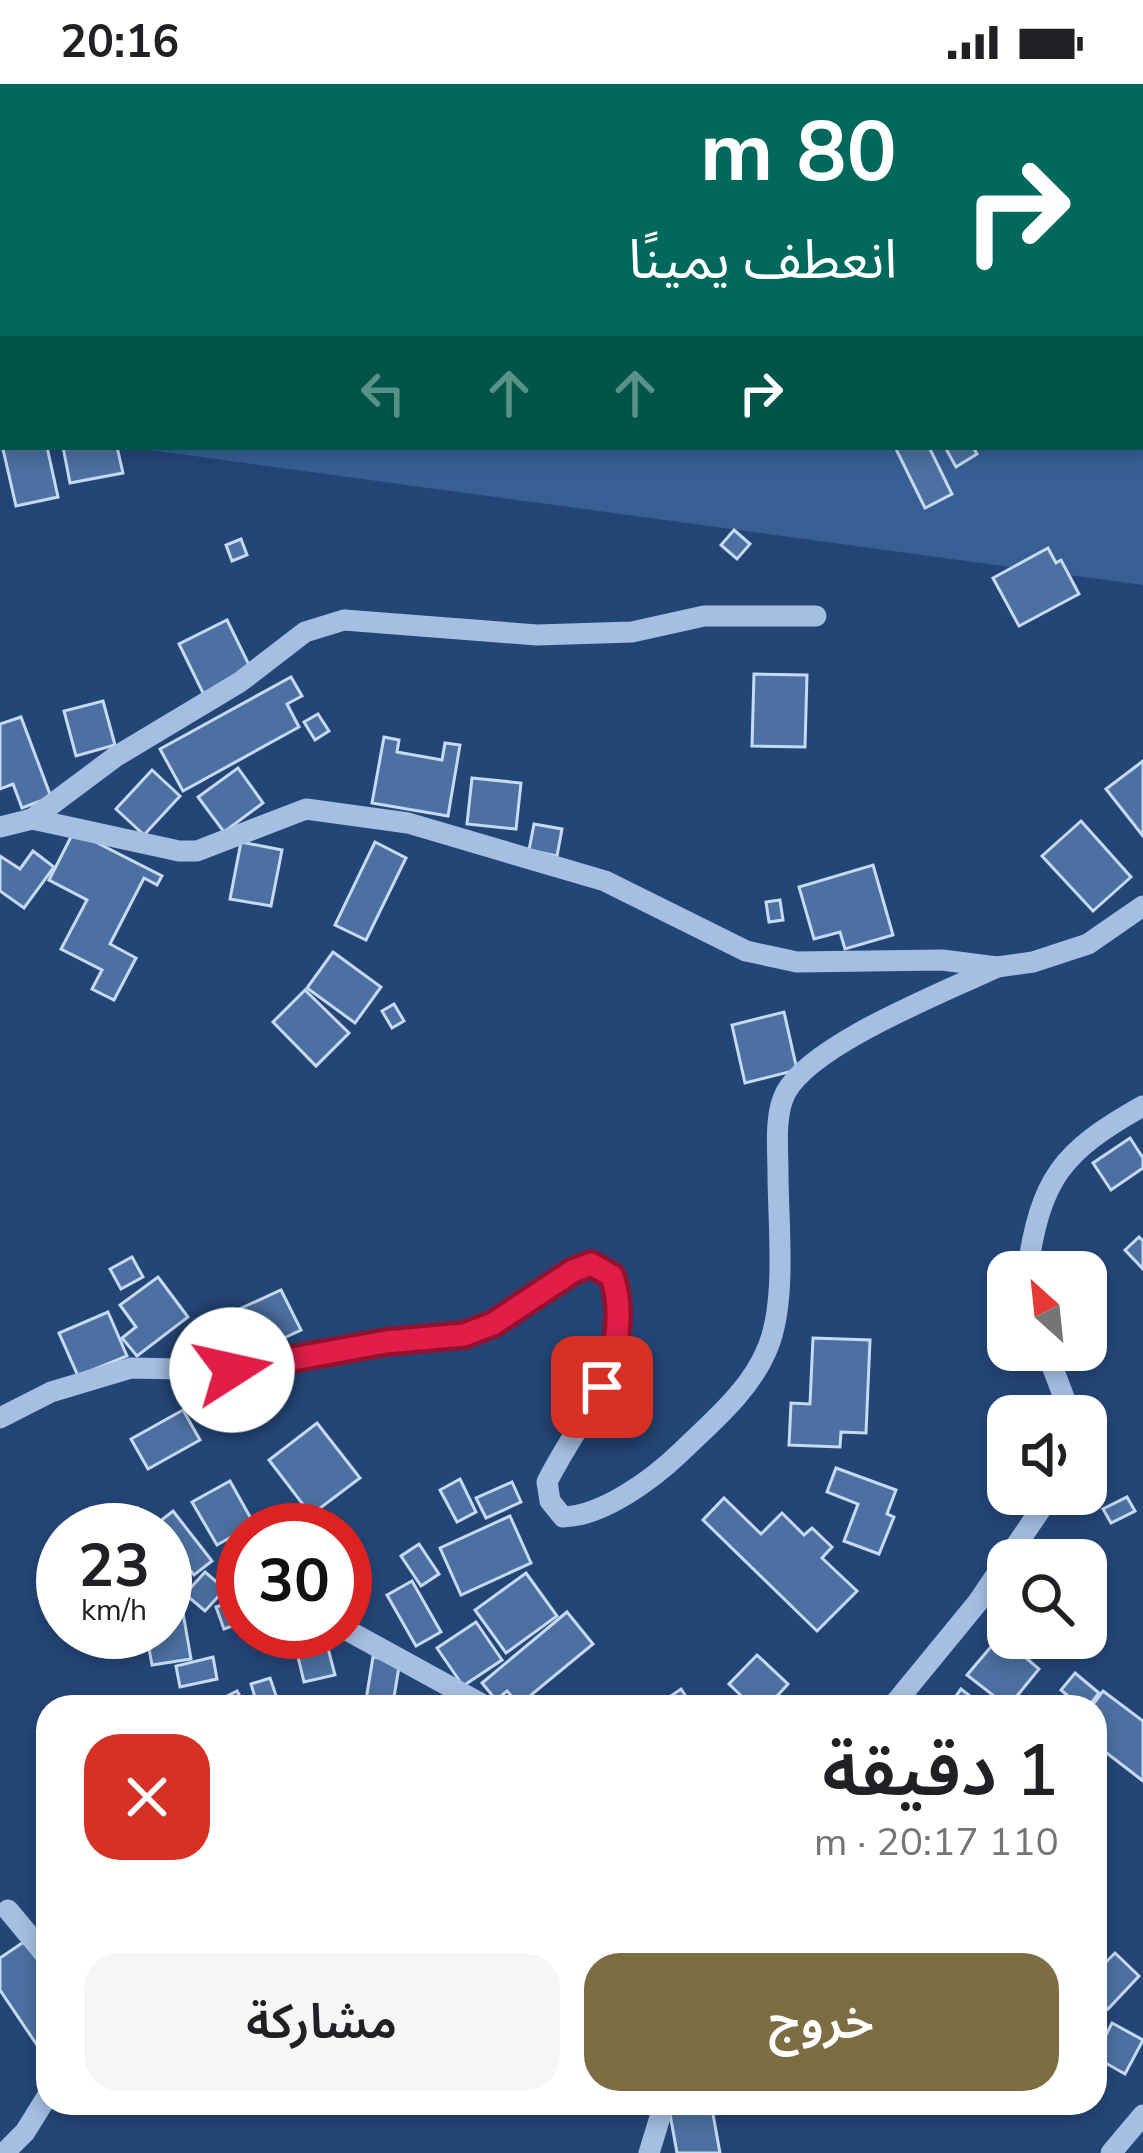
<!DOCTYPE html>
<html lang="ar">
<head>
<meta charset="utf-8">
<style>
  body { margin:0; font-family:"Nunito Sans","Noto Sans Arabic",sans-serif; background:#f6f6f6; color:#202124; direction:rtl; height:100vh; display:flex; flex-direction:column; font-size:45px; white-space:nowrap }
  * { box-sizing:border-box; margin:0 }
  p { font-size:39px; color:#757577 }
  .icon { flex:none; width:66px; height:66px; fill:none; stroke:currentColor; stroke-width:2; stroke-linecap:round; stroke-linejoin:round }
  .map { position:relative; flex:1; overflow:hidden; direction:ltr }
  .panel { position:absolute; left:36px; top:1611px; width:1071px; height:420px; display:flex; flex-direction:column; background:#fff; border-radius:36px; box-shadow:0 6px 18px #0003; direction:rtl }
  .panel>* { flex:none }
  .top-card { position:absolute; left:0px; top:0px; width:1143px; height:366px; box-shadow:0 6px 18px #0003; direction:rtl; background:#00695c; color:#fff; overflow:hidden }
  .needle { width:78px; rotate:333deg }
  .buttons { position:absolute; left:987px; top:1167px; display:grid; gap:24px }
  .buttons a { display:grid; place-items:center; width:120px; height:120px; border-radius:24px; background:#fff; box-shadow:0 6px 18px #0003; font-size:60px }
  .speed { position:absolute; left:36px; top:1419px; display:flex; gap:24px; font-size:60px; font-weight:700; text-align:center }
  .speed>* { display:grid; place-content:center; width:156px; height:156px; border-radius:50%; background:#fff; box-shadow:0 6px 18px #0003; line-height:1 }
  .speed small { font-size:30px; font-weight:400 }
  .speed .limit { border:18px solid #d22; background:#fff; color:#111 }
  .pin { position:absolute; display:grid; place-items:center; width:102px; height:102px; color:#fff; margin:-51px; border-radius:24px; box-shadow:0 6px 18px #0006 }
  .me { position:absolute; width:132px; margin:-66px; rotate:80deg; stroke-linejoin:round; filter:drop-shadow(0 0 9px #0008) }
  .turn { display:flex; align-items:center; gap:42px; height:252px; padding:0 48px; font-size:54px }
  .turn .icon { width:156px; height:156px; stroke-width:2.5 }
  .turn b { display:block; font-size:84px; line-height:102px }
  .lanes { display:flex; align-items:center; height:114px; padding:0 48px; background:#0003; justify-content:center; gap:60px; direction:ltr }
  .lanes .off { opacity:.35 }
  .round { display:grid; place-items:center; flex:none; width:126px; height:126px; border-radius:36px; background:#f6f6f6 }
  .head { display:flex; align-items:center; justify-content:space-between; height:204px; padding:0 48px }
  h1 { font-size:72px; font-weight:600; line-height:90px }
  .cta { display:flex; gap:24px; margin-top:auto; padding:24px 48px }
  .cta a { flex:1; height:138px; border-radius:36px; background:#7c6d43; color:#fff; font-size:48px; font-weight:600; line-height:138px; text-align:center }
  .cta a+a { background:#f6f6f6; color:#202124 }
  .status { display:flex; justify-content:space-between; align-items:center; height:84px; padding:0 60px; background:#fff; direction:ltr }
  .status svg { height:33px; fill:currentColor }
  .map>svg:first-child { display:block }
  .green { fill:#375f94 }
  .building { fill:#4c70a1; stroke:#c7daf3; stroke-width:3 }
  .lines { fill:none; stroke-linecap:round; stroke-linejoin:round }
  .minor { stroke:#a5bfe3; stroke-width:21 }
  .route-casing { stroke:#92132f; stroke-width:30 }
  .route { stroke:#e11d48; stroke-width:21 }
</style>
</head>
<body>
<div class="status"><b>20:16</b><svg viewBox="0 0 49 12"><path d="M0 12V9h3v3zM5 12V6h3v6zM10 12V3h3v9zM15 12V0h3v12zM26 1h20v11H26zM47 4h2v5h-2z"/></svg></div>
<div class="map">
<svg width="1143" height="2069" viewBox="0 0 1143 2069">
  <rect width="100%" height="100%" fill="#244677"/>
  <polygon class="green" points="0,0 1143,0 1143,501 128,363 1140,363 1140,3 3,3 3,363 23,363 0,367"/>
  <g class="building">
    <polygon points="3,344 3,363 47,363 58,413 16,422 0,352"/>
    <polygon points="63,363 117,363 123,389 70,399"/>
    <polygon points="895,363 929,363 952,410 925,424"/>
    <polygon points="945,363 973,363 977,370 956,383"/>
    <polygon points="734,446 750,460 737,475 721,461"/>
    <polygon points="241,455 247,471 232,477 226,461"/>
    <polygon points="1048,464 1056,479 1061,476 1079,510 1019,542 993,494"/>
    <polygon points="227,536 252,587 204,611 179,560"/>
    <polygon points="754,590 807,591 805,663 752,662"/>
    <polygon points="291,593 302,612 287,620 299,643 183,707 160,665"/>
    <polygon points="103,617 115,661 76,672 64,627"/>
    <polygon points="318,630 329,647 315,656 304,638"/>
    <polygon points="21,633 51,713 22,724 13,700 0,705 0,640"/>
    <polygon points="384,653 399,656 397,668 442,676 445,659 460,661 448,732 372,719"/>
    <polygon points="1143,677 1143,752 1106,705"/>
    <polygon points="238,684 263,719 224,748 198,713"/>
    <polygon points="152,686 180,712 144,751 116,725"/>
    <polygon points="472,694 521,699 516,745 467,740"/>
    <polygon points="1081,737 1131,793 1093,827 1042,772"/>
    <polygon points="534,740 562,745 557,772 529,766"/>
    <polygon points="74,747 162,792 157,801 144,794 110,860 136,874 114,916 92,905 102,886 61,865 87,816 49,796"/>
    <polygon points="241,758 282,766 271,822 230,815"/>
    <polygon points="375,758 406,774 366,856 335,841"/>
    <polygon points="33,767 54,783 24,824 0,807 0,772 20,785"/>
    <polygon points="873,781 893,851 845,865 840,848 814,855 799,803"/>
    <polygon points="780,816 783,836 769,838 766,818"/>
    <polygon points="333,868 381,903 355,939 307,904"/>
    <polygon points="305,906 349,949 316,982 273,938"/>
    <polygon points="394,920 404,937 392,944 382,927"/>
    <polygon points="784,928 797,986 745,999 732,941"/>
    <polygon points="1130,1054 1143,1074 1143,1084 1111,1106 1093,1079"/>
    <polygon points="1139,1153 1143,1157 1143,1185 1125,1166"/>
    <polygon points="132,1173 143,1193 121,1205 110,1185"/>
    <polygon points="158,1193 188,1233 137,1272 122,1254 136,1243 120,1221"/>
    <polygon points="281,1206 301,1246 233,1278 213,1237"/>
    <polygon points="108,1228 127,1272 78,1292 59,1249"/>
    <polygon points="813,1254 870,1256 866,1349 841,1348 840,1363 789,1361 791,1319 810,1320"/>
    <polygon points="183,1326 200,1356 148,1385 131,1355"/>
    <polygon points="317,1339 360,1394 311,1431 269,1376"/>
    <polygon points="836,1384 896,1406 887,1430 894,1433 879,1470 844,1457 858,1420 827,1408"/>
    <polygon points="460,1395 476,1428 457,1438 440,1406"/>
    <polygon points="230,1397 254,1440 217,1461 192,1418"/>
    <polygon points="512,1398 521,1418 486,1434 476,1414"/>
    <polygon points="1127,1413 1135,1427 1111,1439 1103,1425"/>
    <polygon points="724,1414 761,1450 782,1429 804,1451 812,1444 832,1463 822,1474 857,1507 817,1547 703,1436"/>
    <polygon points="173,1427 212,1477 194,1491 182,1476 165,1489 165,1446 149,1446"/>
    <polygon points="510,1432 531,1479 461,1511 440,1464"/>
    <polygon points="419,1460 439,1490 421,1502 401,1472"/>
    <polygon points="205,1488 225,1505 205,1527 185,1510"/>
    <polygon points="526,1489 557,1532 506,1569 475,1526"/>
    <polygon points="1008,1491 1008,1523 1002,1531 986,1517"/>
    <polygon points="412,1497 441,1548 416,1562 387,1511"/>
    <polygon points="242,1514 243,1538 224,1545 216,1523"/>
    <polygon points="182,1523 191,1575 152,1581 146,1548 165,1548 165,1526"/>
    <polygon points="567,1528 593,1560 519,1621 507,1607 496,1616 482,1599"/>
    <polygon points="476,1538 502,1576 463,1602 437,1564"/>
    <polygon points="1000,1552 1039,1585 1008,1623 967,1591"/>
    <polygon points="325,1553 335,1591 304,1598 295,1560"/>
    <polygon points="757,1571 788,1600 767,1623 753,1623 729,1600"/>
    <polygon points="213,1573 217,1595 180,1603 176,1582"/>
    <polygon points="373,1573 400,1577 393,1619 409,1623 376,1623 377,1618 366,1616"/>
    <polygon points="1075,1589 1099,1609 1088,1623 1081,1623 1061,1606"/>
    <polygon points="270,1594 280,1623 258,1623 251,1600"/>
    <polygon points="681,1605 693,1623 655,1623"/>
    <polygon points="961,1605 984,1623 948,1623"/>
    <polygon points="237,1607 246,1623 216,1623 214,1619"/>
    <polygon points="1103,1607 1143,1637 1143,1697 1095,1660 1095,1623 1091,1623"/>
    <polygon points="25,1857 48,1891 48,1971 45,1973 0,1906 0,1874"/>
    <polygon points="1115,1869 1139,1892 1108,1925 1095,1912 1095,1889"/>
    <polygon points="1112,1939 1143,1956 1125,1990 1095,1973"/>
    <polygon points="668,2019 711,2019 720,2069 677,2069"/>
  </g>
  <g class="lines">
    <g class="minor">
      <polyline points="32,735 115,673 240,598 305,548 344,536 537,551 632,548 704,532 816,532"/>
      <polyline points="0,743 32,735 179,767 197,767 306,725 408,739 605,797 746,867 797,878 942,876 997,883 1033,878 1088,860 1143,822"/>
      <path d="M1027 1188C1041 1094 1061 1068 1143 1022"/>
      <polyline points="1046,1266 1071,1332"/>
      <path d="M0 1334 51 1308 131 1284 232 1286 386 1258 464 1251 493 1240 573 1187 591 1180 612 1193C639 1276 580 1331 547 1398L550 1417 563 1433C603 1432 653 1395 681 1368 713 1337 751 1306 768 1263 787 1216 778 1140 778 1089 778 1065 774 1030 786 1008 813 959 945 908 997 883"/>
      <polyline points="345,1545 487,1623"/>
      <polyline points="892,1623 978,1518 1051,1410"/>
      <polyline points="8,1826 48,1874"/>
      <polyline points="4,2069 25,2048 48,2011"/>
      <polyline points="649,2069 660,2033 660,2019"/>
      <polyline points="1111,2069 1143,2031"/>
    </g>
  </g>
  <g class="lines">
    <defs>
      <path id="route" d="M232 1286 386 1258 464 1251 493 1240 573 1187 591 1180 612 1192C624 1228 617 1270 602 1303"/>
    </defs>
    <use href="#route" class="route-casing"/>
    <use href="#route" class="route"/>
  </g>
</svg>
<div class="buttons">
<a><svg class="needle" viewBox="-14 -14 28 28"><path d="M0-13l5 13h-10z" fill="#e53935"/><path d="M0 13l5-13h-10z" fill="#757577"/></svg></a>
<a><svg class="icon" aria-label="sound" viewBox="0 0 24 24"><path d="M4 9h4l5-4v14l-5-4H4zM17 9q2 3 0 6"/></svg></a>
<a><svg class="icon" aria-label="search" viewBox="0 0 24 24"><circle cx="10" cy="10" r="6"/><path d="M15 15l6 6"/></svg></a>
</div>
<div class="speed"><div>23<small>km/h</small></div><div class="limit">30</div></div>
<div class="pin" style="left:602px;top:1303px;background:#d93025"><svg class="icon" aria-label="arrive" viewBox="0 0 24 24"><path d="M6 21V4h12l-3 4 3 4H6"/></svg></div>
<svg class="me" style="left:232px;top:1286px" viewBox="-20 -20 40 40"><circle r="19" fill="#fff"/><path d="M0-13L10 11 0 6-10 11z" fill="#e11d48"/></svg>
<div class="top-card">
<div class="turn"><svg class="icon" aria-label="right" viewBox="0 0 24 24"><path d="M7 20v-9h11M14 6l5 5-5 5"/></svg><div><b>80 m</b>انعطف يمينًا</div></div>
<div class="lanes"><svg class="icon off" aria-label="left" viewBox="0 0 24 24"><path d="M17 20v-9H6M10 6l-5 5 5 5"/></svg><svg class="icon off" aria-label="ahead" viewBox="0 0 24 24"><path d="M12 20V5M6 11l6-6 6 6"/></svg><svg class="icon off" aria-label="ahead" viewBox="0 0 24 24"><path d="M12 20V5M6 11l6-6 6 6"/></svg><svg class="icon" aria-label="right" viewBox="0 0 24 24"><path d="M7 20v-9h11M14 6l5 5-5 5"/></svg></div>
</div>
<section class="panel">
<div class="head"><div><h1>1 دقيقة</h1><p>110 m · 20:17</p></div><a class="round" style="background:#d93025;color:#fff"><svg class="icon" aria-label="close" viewBox="0 0 24 24"><path d="M6 6l12 12M18 6L6 18"/></svg></a></div>
<div class="cta"><a>خروج</a><a>مشاركة</a></div>
</section>
</div>
</body>
</html>
